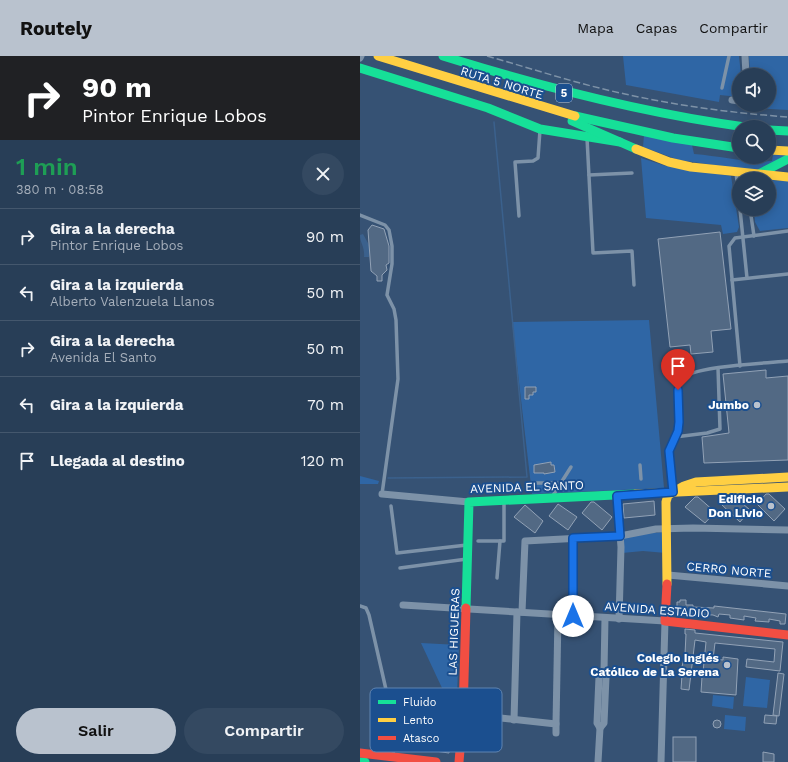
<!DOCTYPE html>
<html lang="es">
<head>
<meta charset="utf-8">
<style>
  body { margin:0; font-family:"Work Sans",sans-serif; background:#344961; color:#f1f3f6; height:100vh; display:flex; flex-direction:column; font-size:15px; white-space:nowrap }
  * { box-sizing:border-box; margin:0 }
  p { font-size:13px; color:#a5aeba }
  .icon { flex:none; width:22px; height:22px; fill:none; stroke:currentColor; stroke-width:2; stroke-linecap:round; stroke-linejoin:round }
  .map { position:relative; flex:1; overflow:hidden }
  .details { display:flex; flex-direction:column; background:#283e57; width:360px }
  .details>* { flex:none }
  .top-card { background:#202124; color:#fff; overflow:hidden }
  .controls { position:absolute; left:372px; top:12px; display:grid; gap:8px }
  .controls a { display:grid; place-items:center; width:44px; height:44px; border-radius:50%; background:#283e57; box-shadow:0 2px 10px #0003,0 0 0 1px #44576d; font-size:20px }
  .pin { position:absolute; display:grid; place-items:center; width:34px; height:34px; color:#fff; margin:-41px -17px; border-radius:50% 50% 50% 0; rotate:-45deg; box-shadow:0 0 4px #0007 }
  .pin .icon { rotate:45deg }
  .me { position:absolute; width:44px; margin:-22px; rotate:0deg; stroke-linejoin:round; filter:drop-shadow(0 0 3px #0008) }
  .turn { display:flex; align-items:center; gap:14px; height:84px; padding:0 16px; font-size:18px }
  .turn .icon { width:52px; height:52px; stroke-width:2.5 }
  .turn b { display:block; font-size:28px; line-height:34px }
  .round { display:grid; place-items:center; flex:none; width:42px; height:42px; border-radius:21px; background:#344961 }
  .headline { display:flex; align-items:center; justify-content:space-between; height:68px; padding:0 16px }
  h1 { font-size:24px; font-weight:600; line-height:30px; color:#1e9e55 }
  .primary-button { display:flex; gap:8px; margin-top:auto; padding:8px 16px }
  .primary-button a { flex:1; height:46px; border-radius:24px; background:#b9c2ce; color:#111; font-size:16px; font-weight:600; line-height:46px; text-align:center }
  .primary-button a+a { background:#344961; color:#f1f3f6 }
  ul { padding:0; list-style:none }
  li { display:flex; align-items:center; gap:12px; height:56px; padding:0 16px; border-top:1px solid #44576d }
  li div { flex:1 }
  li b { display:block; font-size:15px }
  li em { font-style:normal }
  header { display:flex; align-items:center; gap:24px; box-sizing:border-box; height:56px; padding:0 20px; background:#b9c2ce; color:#111 }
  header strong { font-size:19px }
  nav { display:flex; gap:22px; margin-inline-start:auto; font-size:14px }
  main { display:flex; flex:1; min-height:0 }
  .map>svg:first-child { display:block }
  .green { fill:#2f66a5 }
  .water { fill:#3b618d }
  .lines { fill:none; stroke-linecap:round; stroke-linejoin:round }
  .stream { stroke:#3b618d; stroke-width:1.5 }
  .building { fill:#526984; stroke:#92a2b6 }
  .lane { stroke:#7d92a8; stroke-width:3.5 }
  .street { stroke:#7d92a8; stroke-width:7 }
  .fast { stroke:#16e098; stroke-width:9 }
  .slow { stroke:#ffcf43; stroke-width:9 }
  .jam { stroke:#f24e42; stroke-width:9 }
  .rail { stroke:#7e92a7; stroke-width:1.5; stroke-dasharray:7 3; stroke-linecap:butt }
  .route-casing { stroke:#114b97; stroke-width:10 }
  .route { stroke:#1a73e8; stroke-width:7 }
  .poi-dot { fill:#b9c2ce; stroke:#1b4f8f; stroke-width:1.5 }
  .labels { text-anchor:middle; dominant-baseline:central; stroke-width:4; stroke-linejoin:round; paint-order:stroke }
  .shield { fill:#1b4f8f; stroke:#bbcadd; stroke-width:1 }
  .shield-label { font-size:11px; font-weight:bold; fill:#fff }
  .street-label { font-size:12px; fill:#fff; stroke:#1b4f8f }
  .poi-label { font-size:12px; font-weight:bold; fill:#fff; stroke:#1b4f8f; text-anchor:end }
  .key { fill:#1b4f8f; stroke:#5f84b1; stroke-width:1 }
  .key-label { font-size:11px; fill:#fff }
</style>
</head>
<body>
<header>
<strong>Routely</strong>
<nav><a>Mapa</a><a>Capas</a><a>Compartir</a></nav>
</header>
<main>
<section class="details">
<div class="top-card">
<div class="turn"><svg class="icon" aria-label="right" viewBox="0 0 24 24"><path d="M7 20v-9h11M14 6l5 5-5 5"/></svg><div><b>90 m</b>Pintor Enrique Lobos</div></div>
</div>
<div class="headline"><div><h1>1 min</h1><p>380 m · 08:58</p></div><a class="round"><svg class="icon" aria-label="close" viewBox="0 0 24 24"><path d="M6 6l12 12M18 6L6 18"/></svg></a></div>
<ul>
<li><svg class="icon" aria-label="right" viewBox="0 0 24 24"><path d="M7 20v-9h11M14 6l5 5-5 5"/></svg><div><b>Gira a la derecha</b><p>Pintor Enrique Lobos</p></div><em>90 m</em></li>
<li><svg class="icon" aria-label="left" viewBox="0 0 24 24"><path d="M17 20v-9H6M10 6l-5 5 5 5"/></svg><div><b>Gira a la izquierda</b><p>Alberto Valenzuela Llanos</p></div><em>50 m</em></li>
<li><svg class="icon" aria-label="right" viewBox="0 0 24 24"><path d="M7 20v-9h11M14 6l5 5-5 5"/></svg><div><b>Gira a la derecha</b><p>Avenida El Santo</p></div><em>50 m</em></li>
<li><svg class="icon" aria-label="left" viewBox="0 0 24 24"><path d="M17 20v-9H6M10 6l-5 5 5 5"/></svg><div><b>Gira a la izquierda</b></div><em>70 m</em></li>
<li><svg class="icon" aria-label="arrive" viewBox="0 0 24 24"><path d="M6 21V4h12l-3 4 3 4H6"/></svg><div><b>Llegada al destino</b></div><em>120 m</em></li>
</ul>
<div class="primary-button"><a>Salir</a><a>Compartir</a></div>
</section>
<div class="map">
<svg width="428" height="706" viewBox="0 0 428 706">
  <rect width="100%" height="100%" fill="#365274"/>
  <g class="green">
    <polygon points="263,0 379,0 381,19 379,19 379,41 360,39 359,46 266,29"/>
    <polygon points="389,0 428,0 428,54 392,52 392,49 409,49 409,19 390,19"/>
    <path d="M284 79 332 89 334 98C361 100 385 107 412 105L413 98 427 99 402 113 388 114 319 104 283 91Z"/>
    <polygon points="281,102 306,110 371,120 379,171 377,176 363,178 361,169 286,162"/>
    <polygon points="409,124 428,125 428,172 400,175 395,166 394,153 409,153"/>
    <polygon points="289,264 304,432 172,438 152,266"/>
    <polygon points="0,420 19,425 18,428 0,428"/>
    <polygon points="304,476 306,497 283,495 262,497 263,480"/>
    <polygon points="61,587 99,589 96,662"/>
    <polygon points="386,621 410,624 407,652 383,650"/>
    <polygon points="353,639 374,641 373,653 352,650"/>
    <polygon points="365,659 386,661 385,675 364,673"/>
  </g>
  <path class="water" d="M3 178 9 189V201H4C5 191 0 187 0 179Z"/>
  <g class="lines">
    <g class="stream">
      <polyline points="129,22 130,30"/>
      <polyline points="28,422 167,421 134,66"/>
    </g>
  </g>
  <g class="building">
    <polygon points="12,169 24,173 29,190 29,207 26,209 27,214 22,219 22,225 17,225 17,220 11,215 8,174"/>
    <polygon points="360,176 371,273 351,275 353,296 331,298 330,289 310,291 298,183"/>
    <polygon points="406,314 406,322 428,320 428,404 344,407 342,381 369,377 363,318"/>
    <polygon points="165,331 176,331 176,336 173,336 173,339 169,339 169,343 165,343"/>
    <polygon points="191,406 191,409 194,409 195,416 184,418 184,417 174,417 174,409"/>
    <polygon points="406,438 409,438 425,453 414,465 397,448"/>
    <polygon points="369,440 374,440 390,454 380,466 361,448"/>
    <polygon points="335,441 338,441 355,456 345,467 325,451"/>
    <polygon points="294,445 295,459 264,462 263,448"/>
    <polygon points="231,446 234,446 252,461 242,474 222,457"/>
    <polygon points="198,448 217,461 208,474 189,460"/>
    <polygon points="165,449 183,465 175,477 154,461"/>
    <polygon points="320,544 326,544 326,549 333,549 333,551 354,552 354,550 426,558 425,568 420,568 420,565 409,563 409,566 395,565 396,562 384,560 384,564 370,562 370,559 359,558 358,561 353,559 314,557 314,552 317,552 317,546 320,546"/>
    <polygon points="325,573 335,574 335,577 423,586 420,615 386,611 387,603 414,606 415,593 355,587 353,603 363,604 363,601 378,603 376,639 341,636 342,621 340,621 341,616 343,616 346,586 335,584 329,634 321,633 322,619 320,619 325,598 326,578 325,578"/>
    <polygon points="418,617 424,618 419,660 413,659"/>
    <polygon points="82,648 90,689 89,697 75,695 66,655"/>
    <polygon points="405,659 417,660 416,668 404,667"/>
    <circle cx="357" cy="668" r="4"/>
    <rect x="313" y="681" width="23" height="25"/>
    <polygon points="403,696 414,698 414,706 403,706"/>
  </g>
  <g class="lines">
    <g class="lane">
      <polyline points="362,32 369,0"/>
      <polyline points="227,82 233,197 272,195 274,229"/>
      <polyline points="376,117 379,140"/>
      <polyline points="229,119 272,117"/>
      <polyline points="380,153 387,222"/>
      <polyline points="390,153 394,180"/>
      <polyline points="0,159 25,169 29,174 32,190 32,208 27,239 34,253 36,264 38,323 22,438"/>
      <polyline points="159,160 155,106 173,105 178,102 180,74"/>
      <polyline points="372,224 428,218"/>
      <polyline points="380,310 369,190 375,182 428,175"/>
      <polyline points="315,381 347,377 360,373 358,312"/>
      <polyline points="280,409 281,423"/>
      <polyline points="176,427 201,427"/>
      <path d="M313 435C311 423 308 408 309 395 310 385 318 377 319 367 320 353 314 336 321 324 329 310 409 307 428 305"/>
      <polyline points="192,441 211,411"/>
      <polyline points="31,450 37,497 107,489"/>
      <polyline points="118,485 144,485 144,446"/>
      <polyline points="40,512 107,503"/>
      <polyline points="137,522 140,485"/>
      <polyline points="0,550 6,552 9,559 35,673 33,699"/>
    </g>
    <g class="street">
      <polyline points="385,0 386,19"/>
      <polyline points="0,2 1,0"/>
      <polyline points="372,44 379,45"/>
      <polyline points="22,438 109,446"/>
      <polyline points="257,440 261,491 259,563"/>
      <polyline points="308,519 428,530"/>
      <polyline points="43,549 305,565 301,706"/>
      <polyline points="162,556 165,485 260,480 296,473 333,472 428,474"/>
      <polyline points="213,560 213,482"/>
      <polyline points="103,658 196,668 196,677"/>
      <polyline points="154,664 157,556"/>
      <polyline points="196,668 198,559"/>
      <polyline points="240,672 244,667 246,621 244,615"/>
      <polyline points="238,706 240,672 237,667 239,621 244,615 245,562"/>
    </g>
    <g class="fast">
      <path d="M83 0C182 31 282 57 385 71"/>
      <polyline points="0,12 128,52 180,73 260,86 276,93"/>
      <polyline points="215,60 313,82 379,92"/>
      <polyline points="212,65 260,86"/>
      <polyline points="409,74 428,75"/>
      <polyline points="397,119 428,103"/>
      <polyline points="106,552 109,446 275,438"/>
      <polyline points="0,706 5,706"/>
    </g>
    <g class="slow">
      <polyline points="18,0 215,60"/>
      <polyline points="276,93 309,106 331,111 428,121"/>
      <polyline points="409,94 428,95"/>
      <polyline points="275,438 428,431"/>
      <polyline points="307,528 306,446 308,439 324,430 336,426 428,421"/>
    </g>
    <g class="jam">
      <polyline points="307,528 305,565 428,579"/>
      <polyline points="0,697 76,706"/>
      <polyline points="99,706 103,658 106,552"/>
    </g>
    <path class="rail" d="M127 0C173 13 218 28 265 38 319 50 373 57 428 61"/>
  </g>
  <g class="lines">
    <defs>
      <polyline id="route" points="213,560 213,482 260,480 257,440 313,436 309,395 318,375 319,366 318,334"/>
    </defs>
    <use href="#route" class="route-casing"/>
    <use href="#route" class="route"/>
  </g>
  <g class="poi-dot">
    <circle cx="397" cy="349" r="4"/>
    <circle cx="411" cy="450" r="4"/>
    <circle cx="367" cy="609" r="4"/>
  </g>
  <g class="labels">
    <rect class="shield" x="196" y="28" width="16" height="18" rx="3"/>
    <g class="shield-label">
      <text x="204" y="37">5</text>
    </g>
    <g class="street-label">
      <text transform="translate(142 27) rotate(17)">RUTA 5 NORTE</text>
      <text transform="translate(167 431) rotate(-2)">AVENIDA EL SANTO</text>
      <text transform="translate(369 514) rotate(5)">CERRO NORTE</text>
      <text transform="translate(297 554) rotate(4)">AVENIDA ESTADIO</text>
      <text transform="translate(94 576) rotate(-88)">LAS HIGUERAS</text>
    </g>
    <g class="poi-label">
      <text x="389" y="349">Jumbo</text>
      <text x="403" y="443">Edificio<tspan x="403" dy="14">Don Livio</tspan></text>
      <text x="359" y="602">Colegio Inglés<tspan x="359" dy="14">Católico de La Serena</tspan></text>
    </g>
  </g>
  <rect x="10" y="632" width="132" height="64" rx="6" class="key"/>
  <rect x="18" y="644" width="18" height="4" fill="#16e098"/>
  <rect x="18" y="662" width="18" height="4" fill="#ffcf43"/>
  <rect x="18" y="680" width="18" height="4" fill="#f24e42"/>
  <g class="key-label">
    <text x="43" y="650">Fluido</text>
    <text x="43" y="668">Lento</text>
    <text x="43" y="686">Atasco</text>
  </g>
</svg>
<div class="controls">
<a><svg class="icon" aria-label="sound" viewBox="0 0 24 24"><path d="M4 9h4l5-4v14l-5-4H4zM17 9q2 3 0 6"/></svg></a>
<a><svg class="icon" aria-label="search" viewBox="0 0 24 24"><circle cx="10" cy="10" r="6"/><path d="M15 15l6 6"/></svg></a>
<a><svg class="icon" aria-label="layers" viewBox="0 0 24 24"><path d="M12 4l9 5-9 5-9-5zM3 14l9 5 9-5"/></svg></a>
</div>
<div class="pin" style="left:318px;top:334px;background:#d93025"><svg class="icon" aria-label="arrive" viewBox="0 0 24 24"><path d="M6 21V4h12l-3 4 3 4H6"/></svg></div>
<svg class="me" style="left:213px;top:560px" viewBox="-20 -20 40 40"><circle r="19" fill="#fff"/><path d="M0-13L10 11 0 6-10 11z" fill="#1a73e8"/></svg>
</div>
</main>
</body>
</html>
